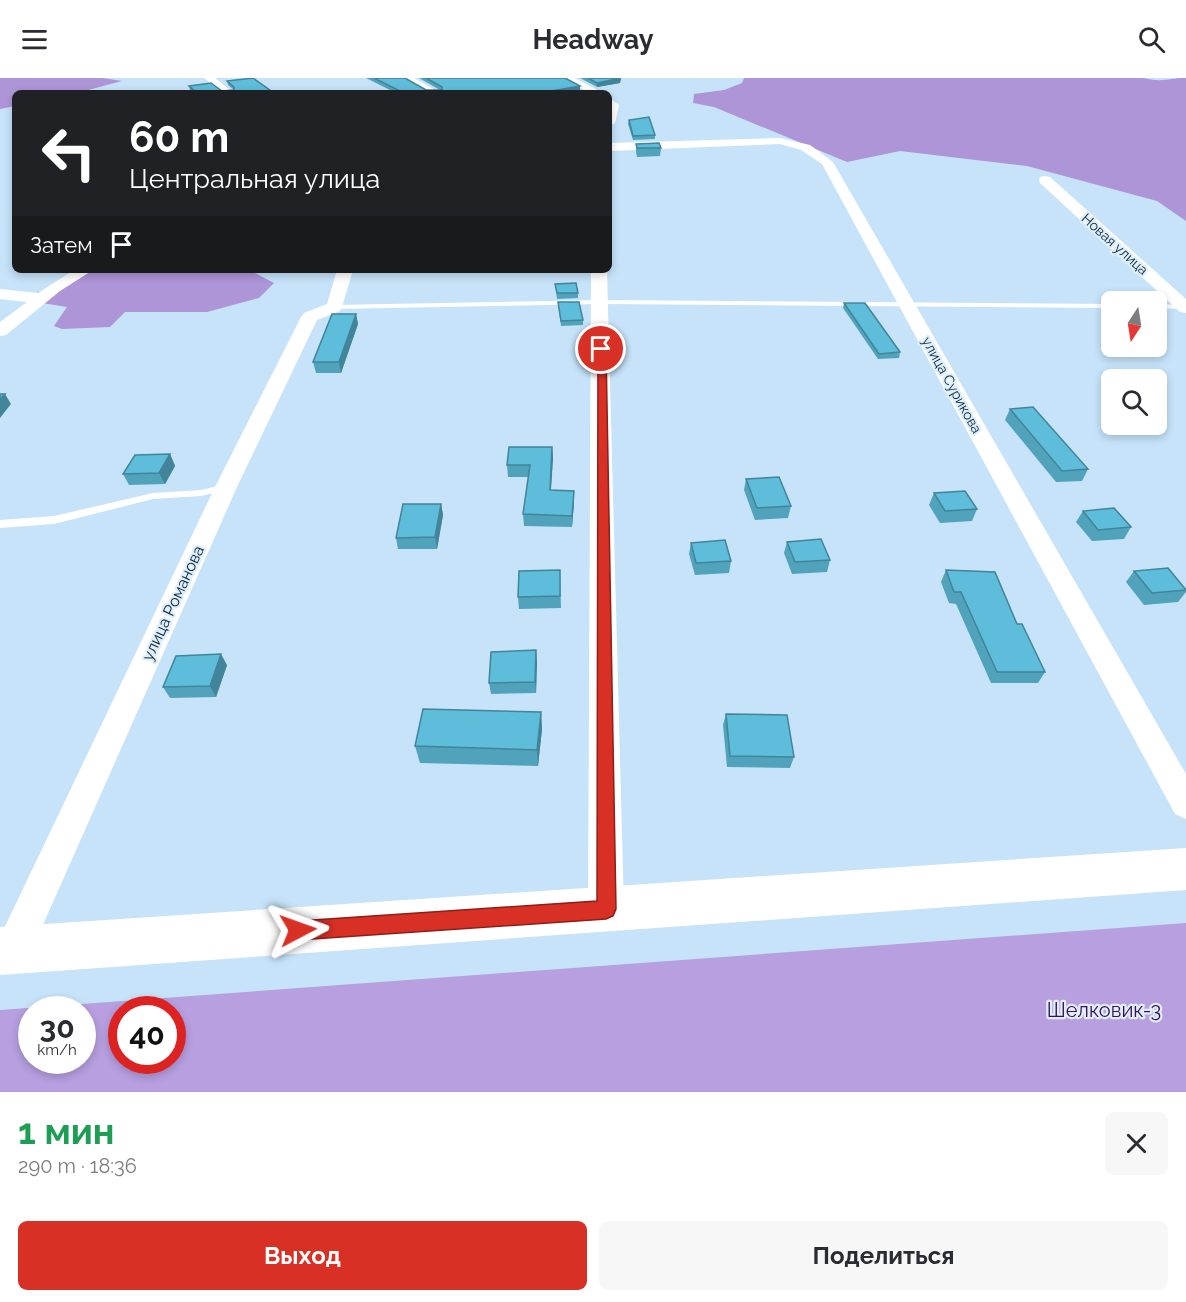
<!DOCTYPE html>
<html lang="ru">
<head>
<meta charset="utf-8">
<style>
  body { margin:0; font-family:Raleway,sans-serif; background:#f7f7f7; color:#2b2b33; height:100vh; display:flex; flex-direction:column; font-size:22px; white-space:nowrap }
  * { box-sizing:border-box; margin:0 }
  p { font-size:20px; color:#7c7c81 }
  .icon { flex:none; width:33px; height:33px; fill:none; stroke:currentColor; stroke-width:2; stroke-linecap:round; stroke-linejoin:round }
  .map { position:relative; height:1014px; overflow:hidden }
  .panel { display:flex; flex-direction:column; background:#fff; flex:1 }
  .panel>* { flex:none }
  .top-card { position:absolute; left:12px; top:12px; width:600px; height:183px; border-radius:9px; box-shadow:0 3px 9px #0003; background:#202124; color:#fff; overflow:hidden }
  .needle { width:39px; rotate:192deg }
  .tools { position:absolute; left:1101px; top:213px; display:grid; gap:12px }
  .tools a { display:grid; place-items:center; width:66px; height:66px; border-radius:9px; background:#fff; box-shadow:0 3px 9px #0003; font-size:30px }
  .speed { position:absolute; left:18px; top:918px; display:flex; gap:12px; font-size:30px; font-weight:700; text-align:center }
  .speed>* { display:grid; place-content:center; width:78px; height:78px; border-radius:50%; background:#fff; box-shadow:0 3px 9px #0003; line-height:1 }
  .speed small { font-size:15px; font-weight:400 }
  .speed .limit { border:9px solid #d22; background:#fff; color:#111 }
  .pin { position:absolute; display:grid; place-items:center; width:51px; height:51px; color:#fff; margin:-26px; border:3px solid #fff; border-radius:50%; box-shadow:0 2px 6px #0007 }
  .me { position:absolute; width:66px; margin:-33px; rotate:86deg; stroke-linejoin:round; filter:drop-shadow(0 0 4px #0008) }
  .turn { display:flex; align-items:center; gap:21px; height:126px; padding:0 18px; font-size:27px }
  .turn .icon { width:78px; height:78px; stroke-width:2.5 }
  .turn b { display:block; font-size:42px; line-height:51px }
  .then { display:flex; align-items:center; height:57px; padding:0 18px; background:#0003; gap:12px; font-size:22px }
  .round { display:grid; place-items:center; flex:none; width:63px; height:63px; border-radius:9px; background:#f7f7f7 }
  .head { display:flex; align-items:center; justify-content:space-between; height:102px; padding:0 18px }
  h1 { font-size:36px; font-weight:700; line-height:45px; color:#1e9e55 }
  .primary-button { display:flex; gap:12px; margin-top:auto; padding:12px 18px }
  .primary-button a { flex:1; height:69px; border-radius:9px; background:#d93025; color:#fff; font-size:24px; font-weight:700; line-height:69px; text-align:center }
  .primary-button a+a { background:#f7f7f7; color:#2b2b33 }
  header { display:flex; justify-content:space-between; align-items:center; height:78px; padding:0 18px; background:#fff; font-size:27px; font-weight:700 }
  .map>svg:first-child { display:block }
  .green { fill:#b79fe0; fill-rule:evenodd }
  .forest { fill:#ae95d8 }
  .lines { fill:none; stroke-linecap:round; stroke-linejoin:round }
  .lane { fill:#fff; fill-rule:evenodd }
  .street { fill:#fff; fill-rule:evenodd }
  .secondary { fill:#fff; fill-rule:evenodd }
  .wall { fill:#51a3bb }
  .shaded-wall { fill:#428499 }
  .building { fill:#5ebdda; stroke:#428499; stroke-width:1.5 }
  .route { fill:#d93025; stroke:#8d1f18; stroke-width:1.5 }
  .labels { text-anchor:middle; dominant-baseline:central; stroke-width:4.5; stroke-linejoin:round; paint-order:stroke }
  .far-street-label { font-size:14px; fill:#05273c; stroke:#e0eefa }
  .street-label { font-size:16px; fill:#05273c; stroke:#e0eefa }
  .near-park-label { font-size:20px; fill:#370f5e; stroke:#e0eefa }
</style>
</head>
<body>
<header><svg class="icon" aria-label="menu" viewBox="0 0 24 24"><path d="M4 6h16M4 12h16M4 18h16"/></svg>Headway<svg class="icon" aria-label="search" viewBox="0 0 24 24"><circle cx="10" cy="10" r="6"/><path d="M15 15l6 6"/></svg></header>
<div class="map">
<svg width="1186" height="1014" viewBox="0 0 1186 1014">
  <rect width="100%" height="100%" fill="#c6e3fa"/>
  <path class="green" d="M1186 845V1014H0V932ZM32 932H82V982H32ZM122 932H172V982H122Z"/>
  <g class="forest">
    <polygon points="0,0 103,0 122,3 77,15 15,15 15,28 0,31"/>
    <path d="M744 0H1144C1163 5 1168 0 1186 0V143L1157 123 1027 88 900 73 847 84 714 29 693 25 694 16 724 12 742 5Z"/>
    <polygon points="86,192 249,192 274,205 259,220 207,234 125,234 110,249 62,251 54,248 67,229 36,224 33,217"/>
  </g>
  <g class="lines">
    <g class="lane">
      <polygon points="601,222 1112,226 1112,230 601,226 334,231 330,229 334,227"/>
      <polygon points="1156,226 1185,227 1186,231 1156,230"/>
      <polygon points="226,406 231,409 230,411 201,418 153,421 54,446 0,450 0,442 54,438 153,415 201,412"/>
    </g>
    <g class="street">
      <polygon points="204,0 215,0 234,15 223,15"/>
      <polygon points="401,0 414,0 441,15 428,15"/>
      <polygon points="562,0 575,0 603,15 590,15"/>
      <polygon points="609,20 619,27 615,45 609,48"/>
      <polygon points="780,60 810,67 833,84 1186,696 1186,741 1175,736 822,86 801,72 780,66 609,73 609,65"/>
      <polygon points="1045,98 1050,99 1186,221 1186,235 1180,234 1040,105 1039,102 1040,99"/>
      <polygon points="74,192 93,192 60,213 6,257 0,258 0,244 27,224 0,221 0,211 38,215"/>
      <polygon points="337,192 353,192 342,229 340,233 317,242 237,409 26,885 13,890 0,885 0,859 215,409 301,239 304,235 327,226"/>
      <polygon points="591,192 607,192 624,831 619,843 606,849 593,843 588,831"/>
    </g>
    <polygon class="secondary" points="1186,770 1186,812 0,897 0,849"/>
  </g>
  <g class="wall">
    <polygon points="366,0 405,0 426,12 440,12 419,0 565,0 580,12 565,15 396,15"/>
    <polygon points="580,0 621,0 620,5 597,9"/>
    <polygon points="227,3 274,15 193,15 190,12 189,8 222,13 234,12 228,7"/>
    <polygon points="629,42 655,57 655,61 633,62 628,46"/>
    <polygon points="636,66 661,70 660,78 637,79 636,74"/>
    <polygon points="555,206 578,215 578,220 557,221"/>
    <polygon points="558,224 583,242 583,247 561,248"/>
    <polygon points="844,225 900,274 899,280 878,281 843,230"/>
    <polygon points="356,236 358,246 341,295 316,295 313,284"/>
    <polygon points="1010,331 1088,391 1082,403 1056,404 1005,342"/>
    <polygon points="552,369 553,380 551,412 574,413 574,424 572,449 524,448 523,436 529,399 508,399 507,387"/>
    <polygon points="170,376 175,388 165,406 129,407 123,396"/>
    <polygon points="746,401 791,428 788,440 755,442 744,412"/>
    <polygon points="934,415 977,431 972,443 940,445 929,427"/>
    <polygon points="441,426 443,437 437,471 398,471 396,460"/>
    <polygon points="1083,433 1131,449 1124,461 1092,463 1076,444"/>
    <polygon points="787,464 830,482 827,494 792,496 784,475"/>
    <polygon points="691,465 731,483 729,495 695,497 689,476"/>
    <polygon points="560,492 561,530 519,531 518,519"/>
    <polygon points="946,492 1017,546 1045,594 1038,605 991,605 956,526 949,525 941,504"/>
    <polygon points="1134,493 1186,511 1186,514 1178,524 1144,527 1126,504"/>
    <polygon points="536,572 537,584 536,615 491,616 489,605"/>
    <polygon points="227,587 216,619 170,620 163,609"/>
    <polygon points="541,634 542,651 538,688 420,685 415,668"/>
    <polygon points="726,636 794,679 790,690 727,689 723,647"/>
  </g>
  <g class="shaded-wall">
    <polygon points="621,0 620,5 597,9 597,5"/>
    <polygon points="580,8 580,12 565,15 540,15"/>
    <polygon points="356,236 358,246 341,295 339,284"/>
    <polygon points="5,316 11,326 0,340 0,321"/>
    <polygon points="552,369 553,380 550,423 550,412"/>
    <polygon points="170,376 175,388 165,406 159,395"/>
    <polygon points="574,413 574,424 572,449 572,438"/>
    <polygon points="441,426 443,437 437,471 435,459"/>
    <polygon points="536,572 537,584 536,615 535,604"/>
    <polygon points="221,576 227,587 216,619 210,608"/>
    <polygon points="541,634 542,651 538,688 537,672"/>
  </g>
  <g class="building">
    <polygon points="253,0 274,15 197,15 189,8 211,5 222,13 234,12 234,9 227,3"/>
    <polygon points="374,0 405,0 426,12 442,12 442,9 426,0 565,0 580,8 540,15 404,15"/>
    <polygon points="588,0 621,0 597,5"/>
    <polygon points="649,39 655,57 633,58 629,42"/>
    <polygon points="659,65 661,70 637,70 636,66"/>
    <polygon points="576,205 578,215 557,215 555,206"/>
    <polygon points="558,224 579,224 583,242 561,243"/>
    <polygon points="844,225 865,225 900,274 879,276"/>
    <polygon points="332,236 356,236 339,284 313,284"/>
    <polygon points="0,316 5,316 0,321"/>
    <polygon points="1033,329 1088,391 1062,393 1010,331"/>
    <polygon points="509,369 552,369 550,412 574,413 572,438 523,436 530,387 507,387"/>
    <polygon points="170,376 159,395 123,396 135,377"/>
    <polygon points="779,399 791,428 757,430 746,401"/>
    <polygon points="965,413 977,431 945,433 934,415"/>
    <polygon points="403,426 441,426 435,459 396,460"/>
    <polygon points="1114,430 1131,449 1098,452 1083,433"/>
    <polygon points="821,461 830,482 795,484 787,464"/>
    <polygon points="725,462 731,483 696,485 691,465"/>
    <polygon points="1168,490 1186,512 1152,515 1134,493"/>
    <polygon points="560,492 560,518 518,519 519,493"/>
    <polygon points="946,492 995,494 1017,546 1022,546 1045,594 997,594 961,514 954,514"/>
    <polygon points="536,572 535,604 489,605 491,574"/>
    <polygon points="221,576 210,608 163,609 176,578"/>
    <polygon points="423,631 541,634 537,672 415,668"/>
    <polygon points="726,636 787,637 794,679 730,678"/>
  </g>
  <polygon class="route" points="598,269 606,271 616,831 613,838 606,841 298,862 291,859 288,852 291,846 298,843 597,823"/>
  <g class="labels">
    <g class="far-street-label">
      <text transform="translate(1115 166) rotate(42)">Новая улица</text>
      <text transform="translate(952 307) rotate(61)">улица Сурикова</text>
    </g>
    <g class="street-label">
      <text transform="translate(173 525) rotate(-65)">улица Романова</text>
    </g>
    <g class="near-park-label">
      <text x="1104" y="932">Шелковик-3</text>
    </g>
  </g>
</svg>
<div class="tools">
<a><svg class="needle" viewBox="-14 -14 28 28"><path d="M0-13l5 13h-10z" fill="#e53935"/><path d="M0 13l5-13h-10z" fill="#7c7c81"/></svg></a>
<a><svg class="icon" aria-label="search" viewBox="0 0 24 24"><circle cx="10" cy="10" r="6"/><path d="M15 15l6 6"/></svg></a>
</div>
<div class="speed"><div>30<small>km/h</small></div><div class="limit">40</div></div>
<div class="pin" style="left:601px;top:271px;background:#d93025"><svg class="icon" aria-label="arrive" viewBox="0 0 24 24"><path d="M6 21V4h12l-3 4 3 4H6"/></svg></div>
<svg class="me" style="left:298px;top:852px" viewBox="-20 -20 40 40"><path d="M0-17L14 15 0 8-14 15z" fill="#d93025" stroke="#fff" stroke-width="4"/></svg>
<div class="top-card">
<div class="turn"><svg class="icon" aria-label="left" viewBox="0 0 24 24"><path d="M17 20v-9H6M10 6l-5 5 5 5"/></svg><div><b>60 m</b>Центральная улица</div></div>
<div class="then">Затем<svg class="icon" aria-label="arrive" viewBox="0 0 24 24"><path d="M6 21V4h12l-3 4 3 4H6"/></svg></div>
</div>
</div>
<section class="panel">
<div class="head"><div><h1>1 мин</h1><p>290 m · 18:36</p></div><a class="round"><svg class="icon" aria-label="close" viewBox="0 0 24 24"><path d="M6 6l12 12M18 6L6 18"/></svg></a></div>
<div class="primary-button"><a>Выход</a><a>Поделиться</a></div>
</section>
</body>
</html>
